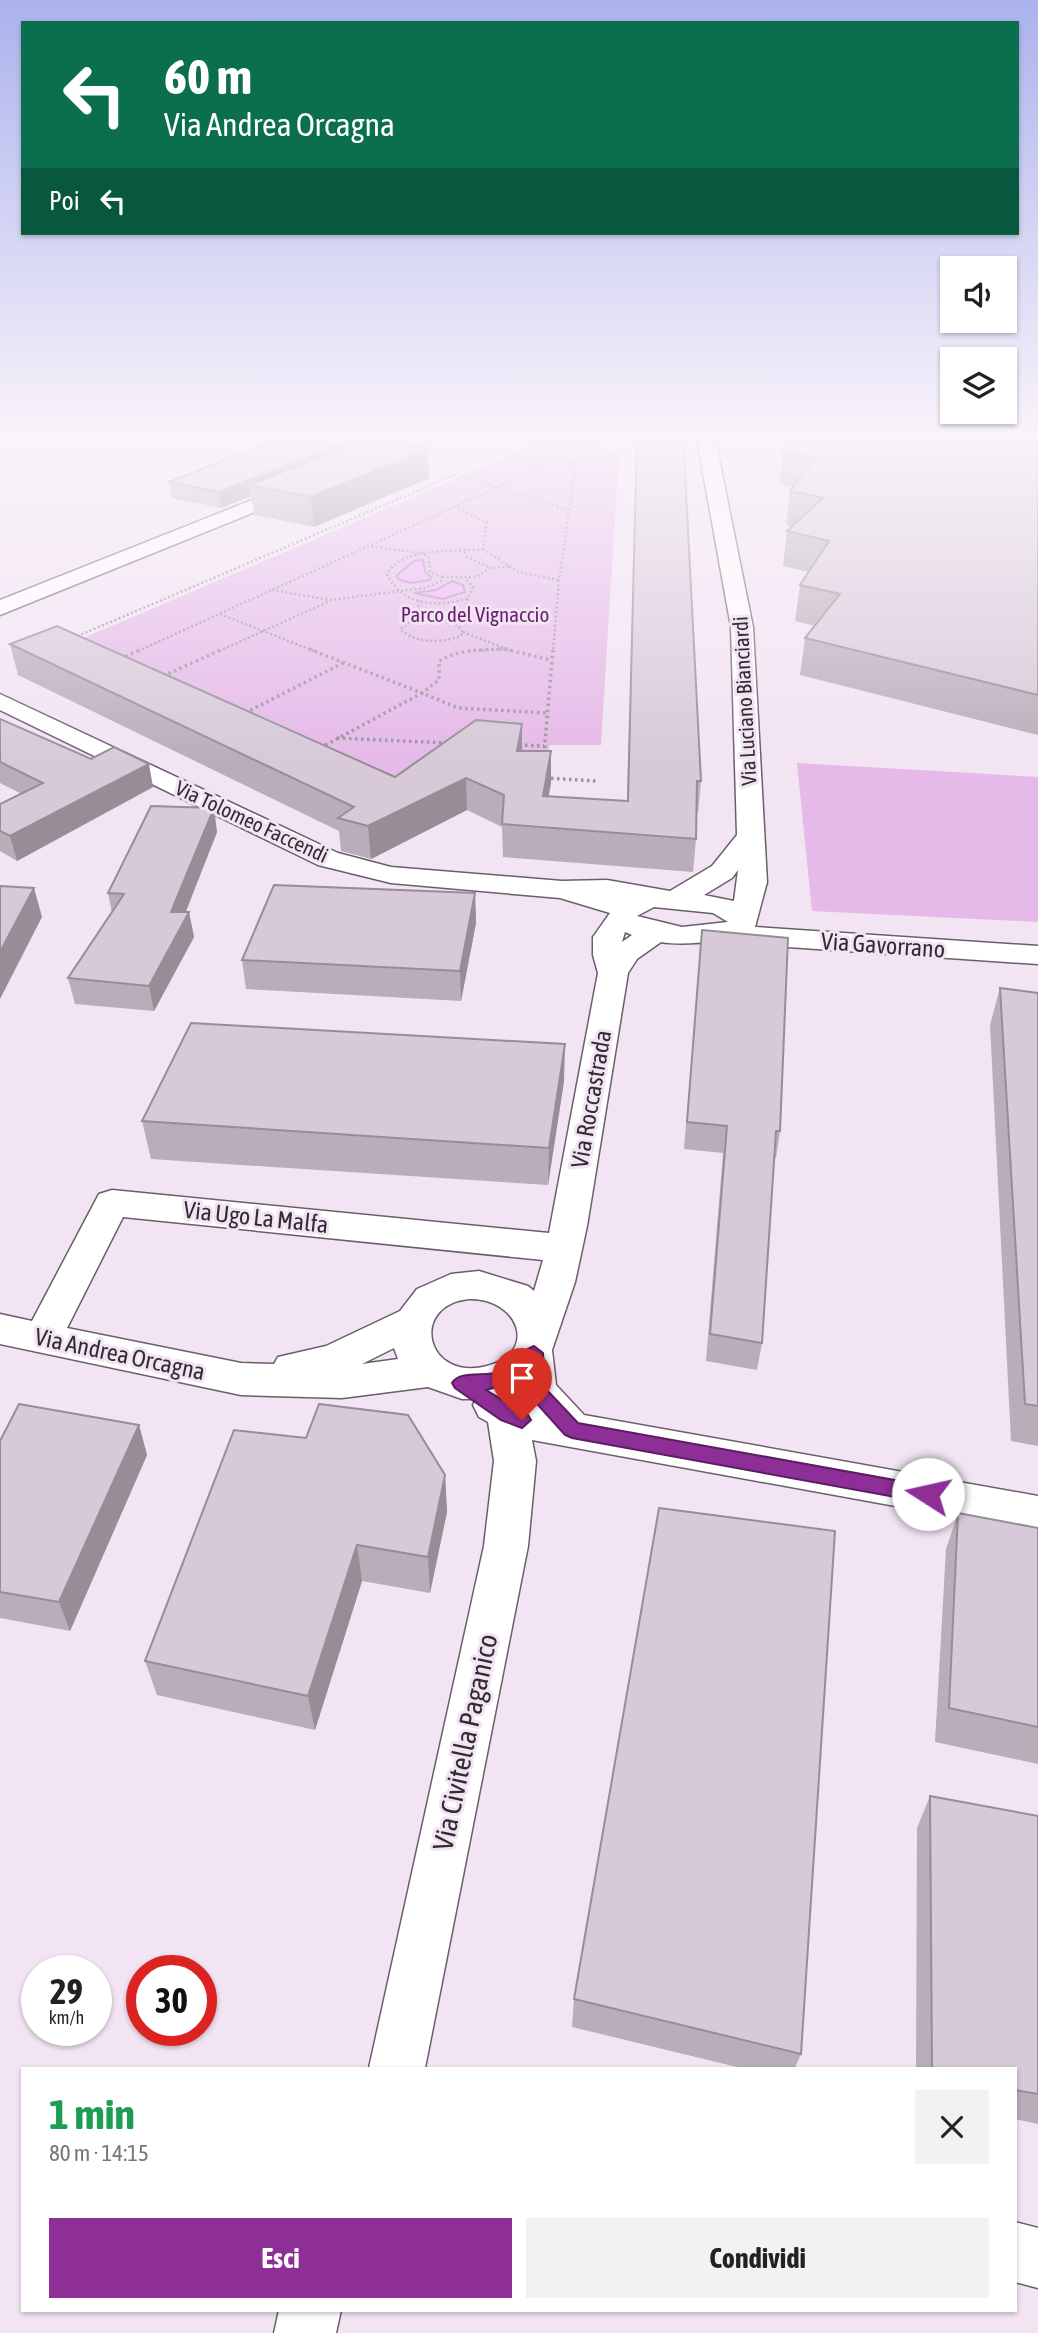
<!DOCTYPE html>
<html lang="it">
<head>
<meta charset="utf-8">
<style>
  body { margin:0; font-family:"Asap Condensed",sans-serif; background:#f2f2f2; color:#222; height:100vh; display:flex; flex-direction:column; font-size:26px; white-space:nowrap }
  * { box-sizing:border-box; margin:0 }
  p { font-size:23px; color:#767676 }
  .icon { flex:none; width:38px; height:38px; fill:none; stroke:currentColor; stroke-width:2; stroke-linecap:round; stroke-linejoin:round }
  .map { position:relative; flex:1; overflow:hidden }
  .sheet { position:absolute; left:21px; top:2067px; width:996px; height:245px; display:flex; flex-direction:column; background:#fff; border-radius:0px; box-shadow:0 2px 5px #0004 }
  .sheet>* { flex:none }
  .guide { position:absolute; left:21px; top:21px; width:998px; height:214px; border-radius:0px; box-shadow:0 2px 5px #0004; background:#0b6e4f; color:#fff; overflow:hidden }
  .tools { position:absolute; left:940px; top:256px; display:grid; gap:14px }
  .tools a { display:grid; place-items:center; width:77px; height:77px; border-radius:0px; background:#fff; box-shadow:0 2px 5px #0004; font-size:35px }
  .speed { position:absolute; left:21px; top:1955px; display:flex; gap:14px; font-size:35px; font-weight:700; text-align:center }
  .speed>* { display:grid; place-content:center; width:91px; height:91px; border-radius:50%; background:#fff; box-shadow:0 2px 5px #0004; line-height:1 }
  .speed small { font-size:18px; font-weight:400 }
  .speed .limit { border:10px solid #d22; background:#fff; color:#111 }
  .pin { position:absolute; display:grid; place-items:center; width:60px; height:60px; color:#fff; margin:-72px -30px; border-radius:50% 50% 50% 0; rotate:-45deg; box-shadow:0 0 7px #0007 }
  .pin .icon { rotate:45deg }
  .me { position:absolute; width:77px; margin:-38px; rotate:280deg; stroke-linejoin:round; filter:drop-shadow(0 0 5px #0008) }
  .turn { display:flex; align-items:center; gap:24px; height:147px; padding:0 28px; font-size:32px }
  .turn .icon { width:91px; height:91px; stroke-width:2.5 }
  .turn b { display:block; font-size:49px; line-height:60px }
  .then { display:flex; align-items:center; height:66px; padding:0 28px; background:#0003; gap:14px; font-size:26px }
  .round { display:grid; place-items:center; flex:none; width:74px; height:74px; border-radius:0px; background:#f2f2f2 }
  .summary { display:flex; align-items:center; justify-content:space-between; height:119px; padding:0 28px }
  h1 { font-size:42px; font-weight:700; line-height:52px; color:#1e9e55 }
  .button { display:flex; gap:14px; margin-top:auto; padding:14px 28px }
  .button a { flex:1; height:80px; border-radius:0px; background:#8e2e97; color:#fff; font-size:28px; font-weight:700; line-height:80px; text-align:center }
  .button a+a { background:#f2f2f2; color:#222 }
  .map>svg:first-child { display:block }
  .green { fill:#e5b9e8 }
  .water { fill:#efb0f4; stroke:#b689ba; stroke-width:2 }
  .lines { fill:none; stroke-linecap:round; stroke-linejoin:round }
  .minor-casing { stroke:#6a5e6b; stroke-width:3 }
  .path-far1 { stroke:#9d939e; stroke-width:2.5; stroke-dasharray:2 2.5; stroke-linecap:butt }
  .path { stroke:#9d939e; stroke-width:3.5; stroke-dasharray:2.5 3.5; stroke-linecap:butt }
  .minor { fill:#fff; fill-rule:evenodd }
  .wall { fill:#b9adba }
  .shaded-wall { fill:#968d97 }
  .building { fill:#d7c9d8; stroke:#968d97; stroke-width:2 }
  .route { fill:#8e2e97; stroke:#5c1e62; stroke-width:2 }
  .labels { text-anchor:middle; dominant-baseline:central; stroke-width:6; stroke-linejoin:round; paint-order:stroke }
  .far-park-label { font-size:21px; fill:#681e6f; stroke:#f2e4f3 }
  .far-street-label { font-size:21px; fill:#322d33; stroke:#f2e4f3 }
  .street-label { font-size:24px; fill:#322d33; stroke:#f2e4f3 }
  .near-street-label { font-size:28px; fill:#322d33; stroke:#f2e4f3 }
</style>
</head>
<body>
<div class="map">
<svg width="1038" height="2333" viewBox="0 0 1038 2333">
  <rect width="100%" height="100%" fill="#f2e4f3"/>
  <g class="green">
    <polygon points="559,435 619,453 601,745 550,745 548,751 474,748 414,792 74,642"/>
    <polygon points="797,763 1038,777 1038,922 812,911"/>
  </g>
  <g class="water">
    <polygon points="423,560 425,572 431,577 430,580 410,583 398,579 397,575 414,561"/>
    <polygon points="452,581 463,585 465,592 443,599 414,593 436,590"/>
  </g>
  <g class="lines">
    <defs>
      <g id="minor">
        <polygon points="414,434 438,434 370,465 356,465 354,461"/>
        <path d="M696 434H714L753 627 767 882 755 927 1038 946V964L742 944C717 938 688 947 661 942L637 959 628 973 587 1226 575 1282 552 1350 556 1385 584 1415 1038 1496V1532L532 1440 536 1461 528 1546 425 2068H369L484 1546 494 1461 488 1422 479 1417 473 1405 476 1399H462L428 1387 342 1398 241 1395 0 1344V1314L32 1321 99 1194 112 1190 549 1233 598 973 593 955V937L610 913 560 898 391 883 318 865 0 710V694L338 853 391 867 562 881 607 880 670 891 712 866 737 835 731 627ZM738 870 734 901 704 895 732 878ZM654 907 713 913 728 922 682 927 637 916ZM625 932 632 935 622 942ZM123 1217 543 1260 534 1291 528 1286 479 1271 451 1274 417 1289 400 1311 326 1346 278 1357 274 1364 241 1363 67 1328ZM469 1299C519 1298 539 1353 487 1366 425 1382 409 1305 469 1299ZM394 1348 398 1359 362 1364ZM516 1388V1390L522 1402 506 1393Z"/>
        <polygon points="295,483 302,485 305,489 302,493 0,615 0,600"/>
        <polygon points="1015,2222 1038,2228 1038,2288 1015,2282"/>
        <polygon points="279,2310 341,2310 336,2333 274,2333"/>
      </g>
    </defs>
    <use href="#minor" class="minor-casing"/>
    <g class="path-far1">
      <path d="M454 507 487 522 483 549C454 553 404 545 387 574 403 606 437 608 468 598L473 587 466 579"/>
      <polyline points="483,549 518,572 559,580"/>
      <polyline points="464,552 467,557 491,568"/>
      <polyline points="442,577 476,577 491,568 509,567"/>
      <polyline points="272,590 330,600 424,588 441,581 442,577 430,572 429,558 422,553 368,546"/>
      <polyline points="220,614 314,651"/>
      <polyline points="416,620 419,601"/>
      <path d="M442 621 457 625 463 632 461 636C441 643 416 644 400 629L411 621 459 618 466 610 468 598"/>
      <polyline points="463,632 512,651"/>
      <polyline points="73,638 457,474 568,510"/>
      <polyline points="138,651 498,487 554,458 576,464 559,580 553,651"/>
      <polyline points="219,651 330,601"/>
      <polyline points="469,651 505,649"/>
    </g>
    <g class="path">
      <path d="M309 649 422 693 439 680V661C460 649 482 650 505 649"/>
      <polyline points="505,649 550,660"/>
      <polyline points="120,659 142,649"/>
      <polyline points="163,676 223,649"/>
      <polyline points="245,713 343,663"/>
      <polyline points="337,738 451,743"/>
      <polyline points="519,745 544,746"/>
      <polyline points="320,748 422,693 458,708 548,713"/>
      <polyline points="544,754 553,649"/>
      <polyline points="545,778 597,781"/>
    </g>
    <use href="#minor" class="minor"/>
  </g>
  <g class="wall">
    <polygon points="637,434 683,434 701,781 698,813 697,813 696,839 693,872 503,857 502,827 467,810 371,859 341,851 339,831 18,675 10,644 395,777 522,751 551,783 548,796 627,801"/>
    <polygon points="351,440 351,446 429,478 314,527 254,515 251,496 221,508 172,498 169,482"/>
    <polygon points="1038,446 1038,735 800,675 805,638 815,626 795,621 800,585 809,572 783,566 787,531 793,526 786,525 790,491 793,487 779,484 783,452"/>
    <polygon points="0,719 91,759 153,787 17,861 0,851 0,804 22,794 0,783"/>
    <polygon points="217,832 185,912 189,912 194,937 154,1011 75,1004 68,978 112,913 108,893"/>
    <polygon points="475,893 476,923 461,1001 246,989 242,960"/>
    <polygon points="702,930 780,1131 776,1158 774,1158 762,1343 757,1370 706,1361 723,1153 684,1149"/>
    <polygon points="1000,988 1038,993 1038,1446 1011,1441 990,1025"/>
    <polygon points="564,1081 548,1185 151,1159 142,1121"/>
    <polygon points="139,1425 147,1455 70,1631 0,1618 0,1441"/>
    <polygon points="445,1475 447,1512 430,1593 362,1581 315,1730 157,1695 145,1661"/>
    <polygon points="958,1513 1038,1528 1038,1764 935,1742 946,1549"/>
    <polygon points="930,1796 1038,1816 1038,2124 1015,2119 1015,2068 916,2068 917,1828"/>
    <polygon points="574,1999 801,2054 795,2068 741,2068 572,2027"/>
  </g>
  <g class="shaded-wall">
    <polygon points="351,440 352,455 250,485 251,496 221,508 219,492"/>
    <polygon points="428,449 429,478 314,527 311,497"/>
    <polygon points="522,724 522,755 517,751"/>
    <polygon points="551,751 551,783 543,829 543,796"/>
    <polygon points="149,764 153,787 17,861 10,836"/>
    <polygon points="466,778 467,810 371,859 368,826"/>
    <polygon points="214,808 217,832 176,937 171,912"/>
    <polygon points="34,888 42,917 0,999 0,952"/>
    <polygon points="475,893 476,923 461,1001 460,971"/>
    <polygon points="189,912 194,937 154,1011 149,986"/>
    <polygon points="565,1044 564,1081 548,1185 549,1148"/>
    <polygon points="139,1425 147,1455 70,1631 59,1602"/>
    <polygon points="445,1475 447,1512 430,1593 428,1557"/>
    <polygon points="357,1545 362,1581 315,1730 308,1696"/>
  </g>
  <g class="building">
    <polygon points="291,434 329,434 351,440 219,492 169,482"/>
    <polygon points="637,434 683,434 701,781 697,781 696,839 502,824 504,795 466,778 368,826 338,818 354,807 10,644 57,626 395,777 476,720 522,724 517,751 551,751 543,796 628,801"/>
    <polygon points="807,434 978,434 1038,446 1038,695 805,638 840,594 800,585 829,541 787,531 823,498 790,491 815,458 783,452"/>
    <polygon points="378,435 428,449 311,497 250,485"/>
    <polygon points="0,719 91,759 114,747 149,764 10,836 0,831 0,804 43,783 0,762"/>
    <polygon points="151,806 214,808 171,912 189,912 149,986 68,978 124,894 108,893"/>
    <polygon points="274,885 475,893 460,971 242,960"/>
    <polygon points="0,886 34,888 0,952"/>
    <polygon points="702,930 788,938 780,1131 776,1131 762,1343 710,1334 727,1126 687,1122"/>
    <polygon points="1000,988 1038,993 1038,1406 1025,1404"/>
    <polygon points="191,1023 565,1044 549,1148 142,1121"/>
    <polygon points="19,1404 139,1425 59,1602 0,1592 0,1441"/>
    <polygon points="319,1404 408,1415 445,1475 428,1557 357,1545 308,1696 145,1661 234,1430 306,1438"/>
    <polygon points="659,1508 835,1531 801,2054 574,1999"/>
    <polygon points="958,1513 1038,1528 1038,1727 949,1708"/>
    <polygon points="930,1796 1038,1816 1038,2094 1015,2090 1015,2068 932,2068"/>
  </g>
  <linearGradient id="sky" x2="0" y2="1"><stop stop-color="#abb2ed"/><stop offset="0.57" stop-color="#f9f3fa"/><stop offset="1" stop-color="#f9f3fa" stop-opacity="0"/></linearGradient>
  <rect width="1038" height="761" fill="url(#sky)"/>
  <path class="route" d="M534 1346 543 1353 545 1388 578 1423 928 1486 935 1489 938 1494 935 1500 928 1503 572 1438 565 1435 529 1395 526 1374 511 1383 486 1390 528 1415 531 1420 522 1428 501 1420 455 1388 452 1383C459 1370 485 1377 499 1372 513 1366 520 1350 534 1346Z"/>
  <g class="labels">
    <g class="far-park-label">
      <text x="475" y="614">Parco del Vignaccio</text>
    </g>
    <g class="far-street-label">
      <text transform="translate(744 701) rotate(-93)">Via Luciano Bianciardi</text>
      <text transform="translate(252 821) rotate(25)">Via Tolomeo Faccendi</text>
    </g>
    <g class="street-label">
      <text transform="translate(883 945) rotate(4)">Via Gavorrano</text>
      <text transform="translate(591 1099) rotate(-80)">Via Roccastrada</text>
      <text transform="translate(256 1217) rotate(6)">Via Ugo La Malfa</text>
      <text transform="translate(120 1354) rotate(12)">Via Andrea Orcagna</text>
    </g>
    <g class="near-street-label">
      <text transform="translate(465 1742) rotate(-78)">Via Civitella Paganico</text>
    </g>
  </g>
</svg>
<div class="tools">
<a><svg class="icon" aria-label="sound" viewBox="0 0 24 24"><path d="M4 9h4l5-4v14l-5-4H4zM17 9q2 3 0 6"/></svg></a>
<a><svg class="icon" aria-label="layers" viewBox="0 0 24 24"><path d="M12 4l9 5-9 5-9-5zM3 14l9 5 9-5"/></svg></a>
</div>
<div class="speed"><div>29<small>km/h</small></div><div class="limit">30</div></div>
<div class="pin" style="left:522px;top:1420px;background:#d93025"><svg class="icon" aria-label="arrive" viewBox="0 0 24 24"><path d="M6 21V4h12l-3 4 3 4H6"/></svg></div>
<svg class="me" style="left:928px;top:1494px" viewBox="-20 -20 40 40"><circle r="19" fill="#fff"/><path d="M0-13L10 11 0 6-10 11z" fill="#8e2e97"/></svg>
<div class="guide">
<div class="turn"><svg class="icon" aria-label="left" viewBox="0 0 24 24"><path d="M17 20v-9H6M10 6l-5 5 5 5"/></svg><div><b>60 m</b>Via Andrea Orcagna</div></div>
<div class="then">Poi<svg class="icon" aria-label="left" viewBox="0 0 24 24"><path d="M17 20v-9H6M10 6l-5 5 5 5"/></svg></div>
</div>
<section class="sheet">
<div class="summary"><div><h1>1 min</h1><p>80 m · 14:15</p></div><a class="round"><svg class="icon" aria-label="close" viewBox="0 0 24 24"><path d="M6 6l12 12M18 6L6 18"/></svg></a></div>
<div class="button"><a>Esci</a><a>Condividi</a></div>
</section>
</div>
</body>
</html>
